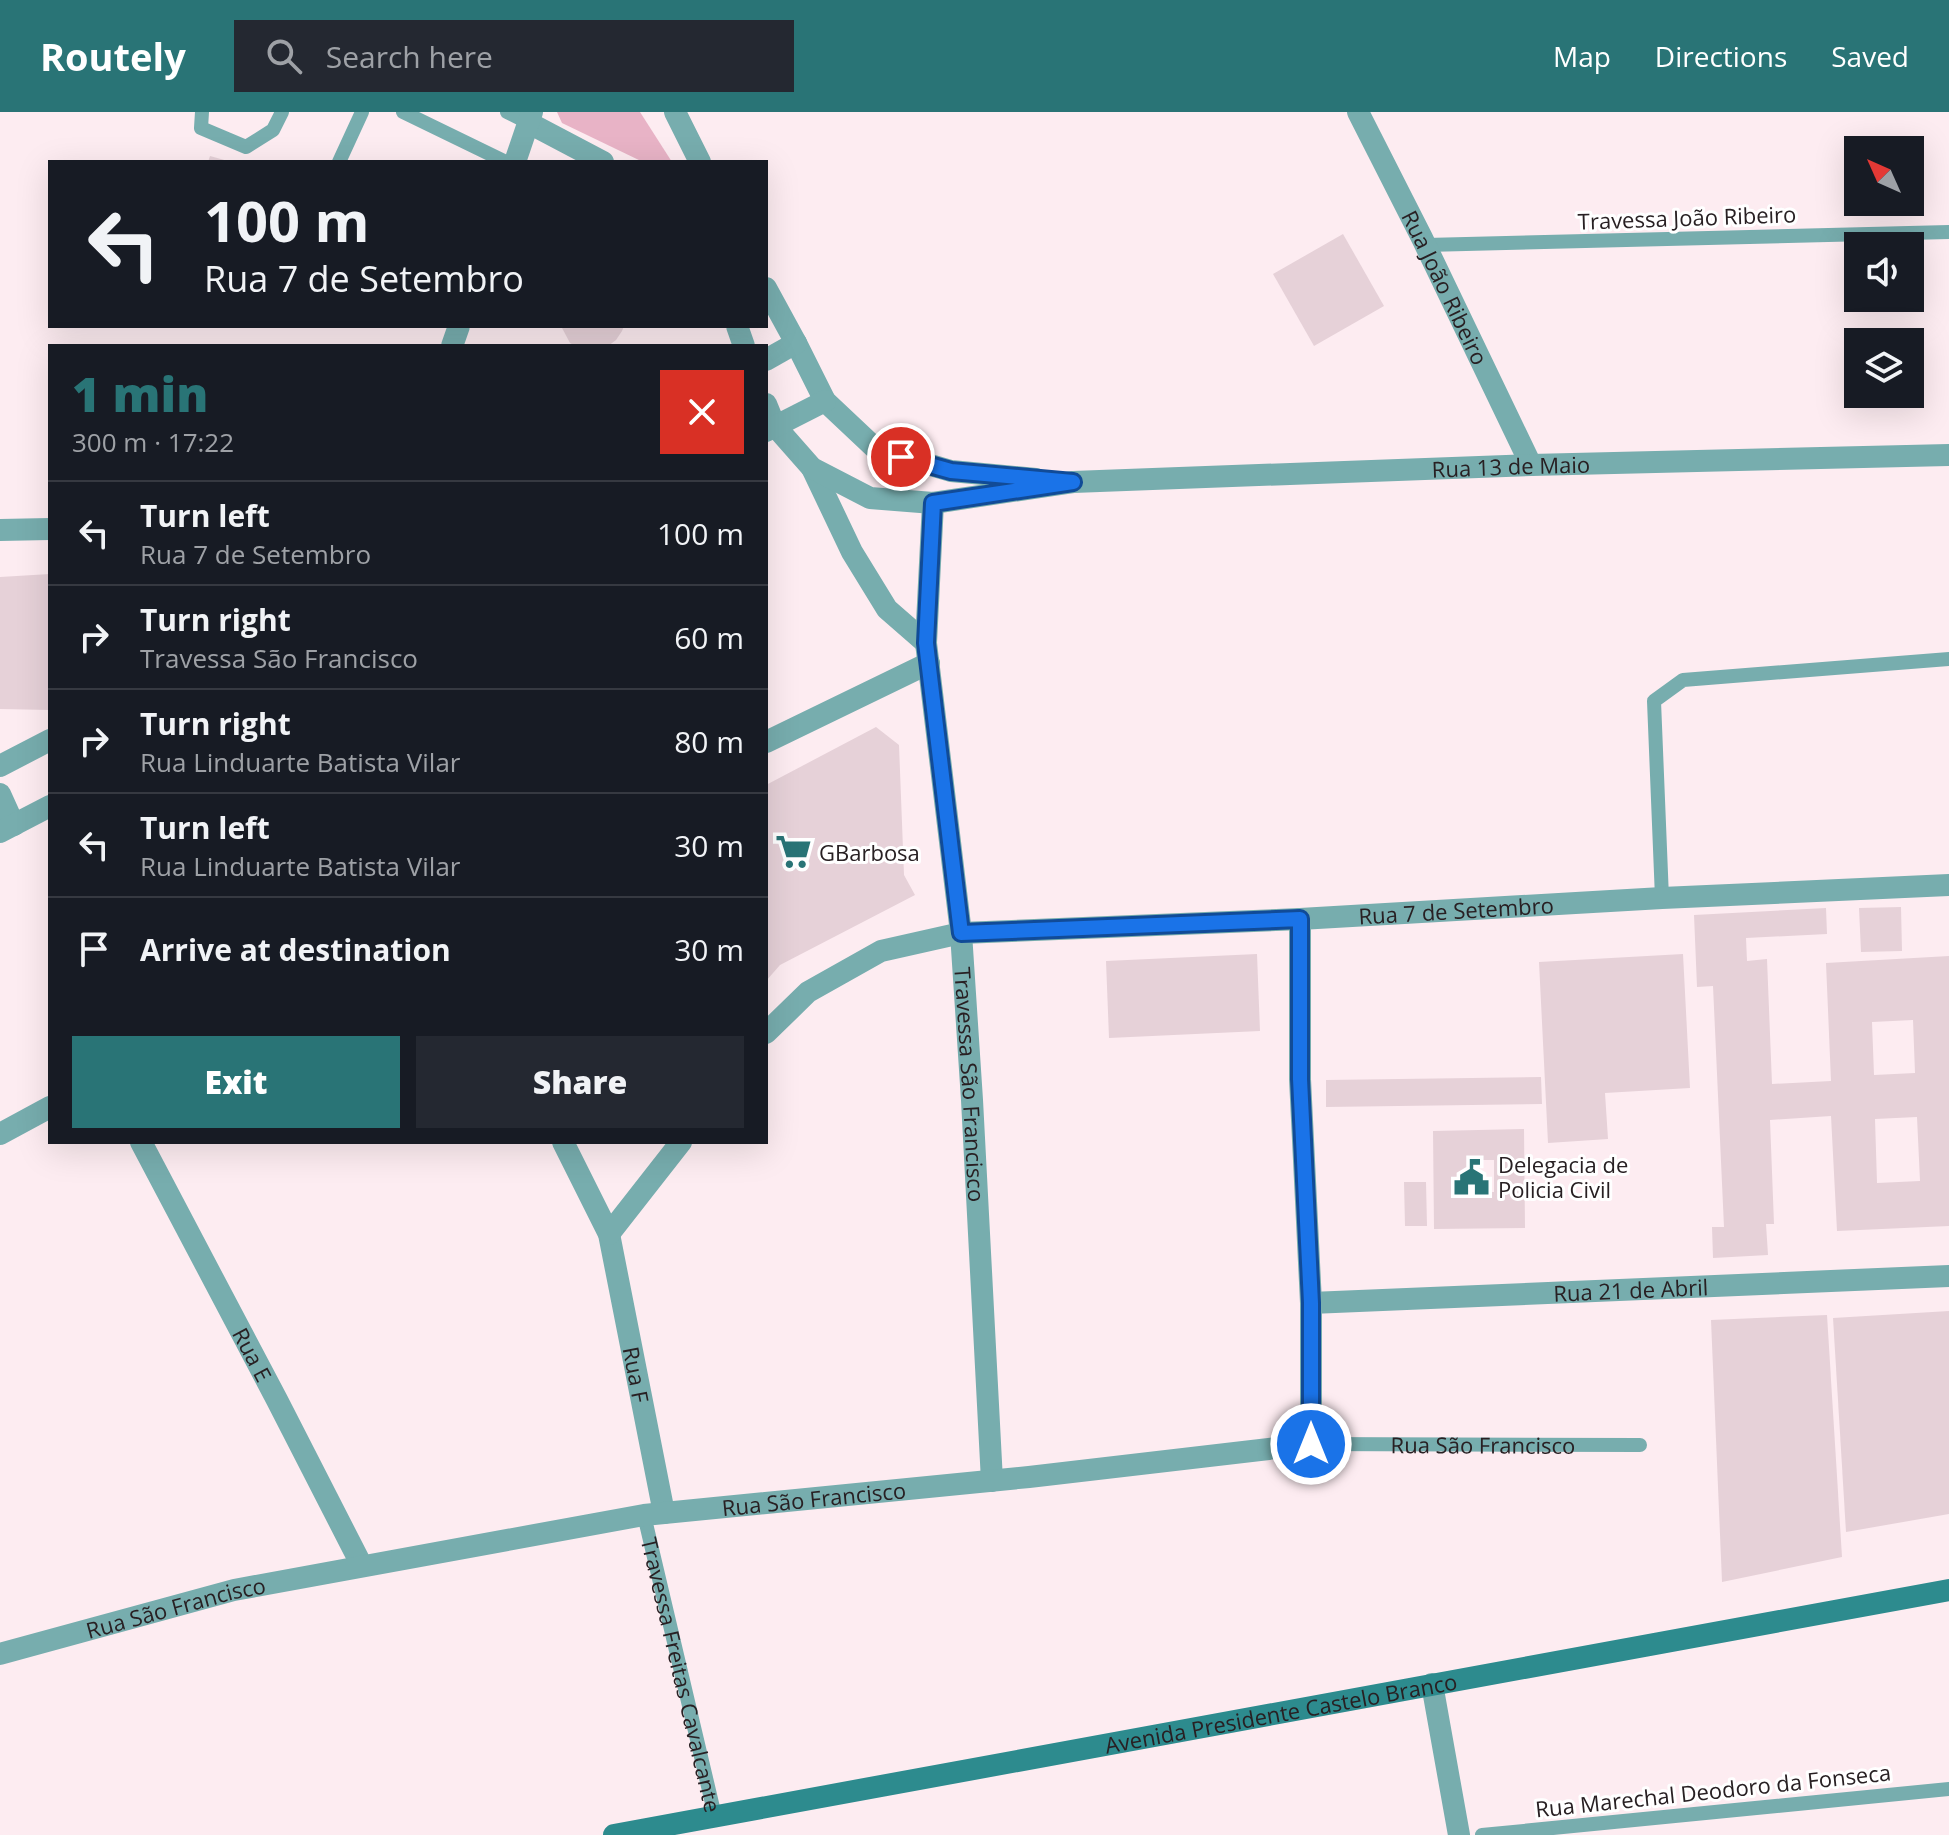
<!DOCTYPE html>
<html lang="en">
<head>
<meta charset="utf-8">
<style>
  body { margin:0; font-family:"Open Sans",sans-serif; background:#242831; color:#f1f3f6; height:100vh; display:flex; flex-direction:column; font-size:30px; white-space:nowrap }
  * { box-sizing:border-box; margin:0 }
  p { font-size:26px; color:#9ea1a6 }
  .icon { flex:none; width:44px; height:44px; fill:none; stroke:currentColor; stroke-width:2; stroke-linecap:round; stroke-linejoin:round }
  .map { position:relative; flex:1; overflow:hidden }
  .side { position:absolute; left:48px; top:232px; width:720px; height:800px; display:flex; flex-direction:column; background:#171b24; border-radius:0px; box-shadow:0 8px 32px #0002 }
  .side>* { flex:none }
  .top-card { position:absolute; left:48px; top:48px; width:720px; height:168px; border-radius:0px; box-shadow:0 8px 32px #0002; background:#171b24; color:#f1f3f6; overflow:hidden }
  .needle { width:52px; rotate:315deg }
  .buttons { position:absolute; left:1844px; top:24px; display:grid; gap:16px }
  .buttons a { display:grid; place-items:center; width:80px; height:80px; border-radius:0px; background:#171b24; box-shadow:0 8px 32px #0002; font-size:40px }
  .pin { position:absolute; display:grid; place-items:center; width:68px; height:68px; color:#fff; margin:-34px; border:4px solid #fff; border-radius:50%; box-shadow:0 2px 8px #0007 }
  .me { position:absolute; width:88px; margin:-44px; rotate:0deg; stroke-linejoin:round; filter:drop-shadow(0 0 6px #0008) }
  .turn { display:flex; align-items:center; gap:28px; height:168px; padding:0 24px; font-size:36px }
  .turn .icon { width:104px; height:104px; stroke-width:2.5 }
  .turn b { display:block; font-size:56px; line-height:68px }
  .round { display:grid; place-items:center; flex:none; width:84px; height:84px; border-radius:0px; background:#242831 }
  .headline { display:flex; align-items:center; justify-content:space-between; height:136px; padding:0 24px }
  h1 { font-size:48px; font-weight:800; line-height:60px; color:#297476 }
  .primary-button { display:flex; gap:16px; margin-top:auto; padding:16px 24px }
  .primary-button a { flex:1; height:92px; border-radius:0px; background:#297476; color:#fff; font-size:32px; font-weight:800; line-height:92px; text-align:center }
  .primary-button a+a { background:#242831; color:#f1f3f6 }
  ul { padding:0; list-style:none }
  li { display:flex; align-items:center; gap:24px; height:104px; padding:0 24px; border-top:2px solid #363941 }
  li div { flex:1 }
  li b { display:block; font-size:30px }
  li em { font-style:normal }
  header { display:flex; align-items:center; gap:48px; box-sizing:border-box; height:112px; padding:0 40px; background:#297476; color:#fff }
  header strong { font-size:38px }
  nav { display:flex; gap:44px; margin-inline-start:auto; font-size:28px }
  .search { width:560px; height:72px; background:#242831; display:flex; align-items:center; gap:20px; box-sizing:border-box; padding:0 28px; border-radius:0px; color:#9ea1a6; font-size:30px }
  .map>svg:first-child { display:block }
  .green { fill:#e8b3c6 }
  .building { fill:#e6d1d8; fill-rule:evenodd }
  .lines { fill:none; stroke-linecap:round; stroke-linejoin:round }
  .service { stroke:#77adae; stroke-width:14 }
  .minor { stroke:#77adae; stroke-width:22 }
  .tertiary { stroke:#77adae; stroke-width:22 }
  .secondary { stroke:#2d8b8e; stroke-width:22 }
  .route-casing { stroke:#114b97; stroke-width:20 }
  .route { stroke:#1a73e8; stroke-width:14 }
  .labels { text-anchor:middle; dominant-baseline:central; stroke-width:6; stroke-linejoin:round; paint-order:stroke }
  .street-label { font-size:22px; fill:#282023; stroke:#fff }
  .poi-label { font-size:22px; fill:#282023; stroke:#fff; text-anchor:start }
</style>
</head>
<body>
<header>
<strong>Routely</strong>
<div class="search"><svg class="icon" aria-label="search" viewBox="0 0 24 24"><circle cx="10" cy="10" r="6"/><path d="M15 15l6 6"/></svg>Search here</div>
<nav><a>Map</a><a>Directions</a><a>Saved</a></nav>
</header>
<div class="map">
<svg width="1949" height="1723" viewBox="0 0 1949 1723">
  <rect width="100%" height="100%" fill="#fdecf1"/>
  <polygon class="green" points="557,0 640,0 672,50 643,50 562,11"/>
  <g class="building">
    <polygon points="210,44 228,49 228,50 208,50"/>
    <polygon points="1343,122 1384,194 1314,234 1273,162"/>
    <polygon points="561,214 624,214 622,219 616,228 608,234 576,234 570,231"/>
    <polygon points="50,462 50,598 0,597 0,465"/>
    <polygon points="876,615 899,633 904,763 915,783 780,853 766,869 766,673"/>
    <polygon points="1901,795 1902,839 1861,840 1859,796"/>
    <path d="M1826 796 1827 822 1746 826 1747 849 1767 847 1772 972 1831 969 1826 851 1949 844V1114L1837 1119 1831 1004 1770 1008 1774 1112H1766L1768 1143 1713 1146 1712 1115H1724L1713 874 1697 875 1694 803ZM1913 908 1915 961 1874 963 1872 910ZM1917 1005 1920 1069 1877 1071 1875 1007Z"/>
    <polygon points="1257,842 1260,919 1109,926 1106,849"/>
    <polygon points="1683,842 1690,976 1605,981 1608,1027 1548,1031 1539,850"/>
    <polygon points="1541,965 1542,992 1326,995 1326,968"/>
    <path d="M1524 1017 1525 1116 1434 1117 1433 1019ZM1468 1048H1494V1080H1468Z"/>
    <polygon points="1404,1070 1426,1070 1427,1114 1405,1114"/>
    <polygon points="1949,1199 1949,1402 1846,1420 1833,1206"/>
    <polygon points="1827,1203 1842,1445 1722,1470 1711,1208"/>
  </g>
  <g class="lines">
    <g class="service">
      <polyline points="202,0 201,16 246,35 273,18 282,0"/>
      <polyline points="403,0 506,50"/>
      <polyline points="507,0 529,11"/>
      <polyline points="339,50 362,0"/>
      <polyline points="1426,133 1949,120"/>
      <polyline points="1662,786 1654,589 1683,568 1949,547"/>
      <path id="s1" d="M1311 1332 1640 1333"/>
      <path id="s2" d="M644 1403 715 1704"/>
      <polyline points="1482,1723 1949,1677"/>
    </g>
    <g class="minor">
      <polyline points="812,356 852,440 887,497 926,531"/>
      <path id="s3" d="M933 391 926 531 961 821 972 988 992 1369"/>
      <polyline points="0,418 50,417"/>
      <polyline points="766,630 929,551"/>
      <polyline points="0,682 14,713"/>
      <path id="s4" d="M766 921 808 880 881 839 961 821 1300 807 1662 786 1949 773"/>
      <polyline points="0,1022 50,995"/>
      <path id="s5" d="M141 1030 277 1288 362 1454"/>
      <path id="s6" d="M563 1030 609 1122 664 1401"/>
      <polyline points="609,1122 681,1030"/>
      <path id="s7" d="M1311 1191 1949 1164"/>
      <path id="s8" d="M0 1542 234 1478 644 1403 1029 1365 1311 1332V1191L1300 967V807"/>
      <polyline points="1432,1572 1459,1723"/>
    </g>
    <g class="tertiary">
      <polyline points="675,0 700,50"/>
      <path id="s9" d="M1358 0 1422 126 1531 353"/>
      <polyline points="529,11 603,50"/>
      <polyline points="515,50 532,0"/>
      <polyline points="766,176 796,231 825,289 876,337 951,359 1036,367"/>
      <polyline points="737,214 744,234"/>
      <polyline points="452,234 459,214"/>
      <polyline points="766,248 796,231"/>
      <path id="s10" d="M766 292 775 314 812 356 870 386 933 391 1073 370 1531 353 1949 343"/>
      <polyline points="766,319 825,289"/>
      <polyline points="0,654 50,628"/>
      <polyline points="0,720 50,694"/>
    </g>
    <path class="secondary" id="s11" d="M614 1723 1949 1478"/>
  </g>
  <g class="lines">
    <defs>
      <polyline id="route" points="901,345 951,359 1073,370 933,391 926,531 961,821 1300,807 1300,967 1311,1191 1311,1332"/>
    </defs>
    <use href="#route" class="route-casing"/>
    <use href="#route" class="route"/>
  </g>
  <defs>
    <symbol id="supermarket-bare" viewBox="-9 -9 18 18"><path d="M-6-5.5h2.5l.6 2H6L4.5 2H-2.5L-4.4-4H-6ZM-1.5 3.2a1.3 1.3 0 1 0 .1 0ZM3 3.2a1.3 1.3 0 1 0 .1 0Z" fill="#297476" stroke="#fff" stroke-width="2.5" paint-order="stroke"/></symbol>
    <symbol id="civic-bare" viewBox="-9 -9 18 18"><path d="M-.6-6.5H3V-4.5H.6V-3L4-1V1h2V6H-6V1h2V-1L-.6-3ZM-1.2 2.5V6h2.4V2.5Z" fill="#297476" stroke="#fff" stroke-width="2.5" paint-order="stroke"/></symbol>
  </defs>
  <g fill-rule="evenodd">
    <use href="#supermarket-bare" x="768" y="714" width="51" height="51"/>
    <use href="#civic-bare" x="1446" y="1040" width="51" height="51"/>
  </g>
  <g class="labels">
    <g class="street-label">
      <text transform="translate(1687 105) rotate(-2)">Travessa João Ribeiro</text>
      <text stroke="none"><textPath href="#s9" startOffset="196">Rua João Ribeiro</textPath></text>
      <text stroke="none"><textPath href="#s10" startOffset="788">Rua 13 de Maio</textPath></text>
      <text stroke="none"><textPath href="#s4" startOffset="720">Rua 7 de Setembro</textPath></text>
      <text stroke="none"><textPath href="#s3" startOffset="584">Travessa São Francisco</textPath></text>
      <text stroke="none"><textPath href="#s7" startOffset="320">Rua 21 de Abril</textPath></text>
      <text stroke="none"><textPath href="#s5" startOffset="240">Rua E</textPath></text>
      <text stroke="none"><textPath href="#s6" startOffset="246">Rua F</textPath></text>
      <text stroke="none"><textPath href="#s1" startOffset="172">Rua São Francisco</textPath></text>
      <text stroke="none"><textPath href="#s8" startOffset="830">Rua São Francisco</textPath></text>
      <text stroke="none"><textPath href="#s8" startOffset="182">Rua São Francisco</textPath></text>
      <text stroke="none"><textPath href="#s2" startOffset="164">Travessa Freitas Cavalcante</textPath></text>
      <text stroke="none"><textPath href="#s11" startOffset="678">Avenida Presidente Castelo Branco</textPath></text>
      <text transform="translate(1713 1678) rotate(-6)">Rua Marechal Deodoro da Fonseca</text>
    </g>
    <g class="poi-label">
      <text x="819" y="740">GBarbosa</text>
      <text x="1498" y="1052">Delegacia de<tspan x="1498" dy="25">Policia Civil</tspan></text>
    </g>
  </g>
</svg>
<div class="buttons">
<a><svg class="needle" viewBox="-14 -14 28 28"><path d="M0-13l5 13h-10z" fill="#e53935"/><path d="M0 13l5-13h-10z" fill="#9ea1a6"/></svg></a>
<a><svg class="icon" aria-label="sound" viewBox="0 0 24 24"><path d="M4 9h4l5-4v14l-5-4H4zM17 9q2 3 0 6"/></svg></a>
<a><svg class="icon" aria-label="layers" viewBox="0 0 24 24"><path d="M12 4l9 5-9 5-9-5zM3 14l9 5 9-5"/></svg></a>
</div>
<div class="pin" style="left:901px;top:345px;background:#d93025"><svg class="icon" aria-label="arrive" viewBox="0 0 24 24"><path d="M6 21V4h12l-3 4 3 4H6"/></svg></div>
<svg class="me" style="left:1311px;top:1332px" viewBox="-20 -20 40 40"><circle r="17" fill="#1a73e8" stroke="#fff" stroke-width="3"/><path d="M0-11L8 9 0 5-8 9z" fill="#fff"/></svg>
<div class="top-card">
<div class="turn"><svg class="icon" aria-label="left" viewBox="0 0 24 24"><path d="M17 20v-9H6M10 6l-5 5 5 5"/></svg><div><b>100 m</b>Rua 7 de Setembro</div></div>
</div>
<section class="side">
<div class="headline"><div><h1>1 min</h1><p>300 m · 17:22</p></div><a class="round" style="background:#d93025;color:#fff"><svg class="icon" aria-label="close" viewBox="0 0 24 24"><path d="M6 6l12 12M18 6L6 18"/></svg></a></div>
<ul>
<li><svg class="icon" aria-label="left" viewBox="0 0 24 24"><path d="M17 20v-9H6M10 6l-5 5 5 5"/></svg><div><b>Turn left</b><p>Rua 7 de Setembro</p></div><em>100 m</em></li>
<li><svg class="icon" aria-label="right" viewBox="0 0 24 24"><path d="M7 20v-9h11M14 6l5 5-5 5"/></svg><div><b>Turn right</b><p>Travessa São Francisco</p></div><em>60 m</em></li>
<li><svg class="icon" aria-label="right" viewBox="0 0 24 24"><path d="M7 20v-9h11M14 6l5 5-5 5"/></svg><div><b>Turn right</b><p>Rua Linduarte Batista Vilar</p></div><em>80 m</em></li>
<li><svg class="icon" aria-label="left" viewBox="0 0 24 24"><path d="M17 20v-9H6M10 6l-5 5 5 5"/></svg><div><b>Turn left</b><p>Rua Linduarte Batista Vilar</p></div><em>30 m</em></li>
<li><svg class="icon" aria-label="arrive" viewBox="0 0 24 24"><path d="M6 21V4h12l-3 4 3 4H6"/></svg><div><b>Arrive at destination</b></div><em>30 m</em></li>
</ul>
<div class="primary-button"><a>Exit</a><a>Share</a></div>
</section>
</div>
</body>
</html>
